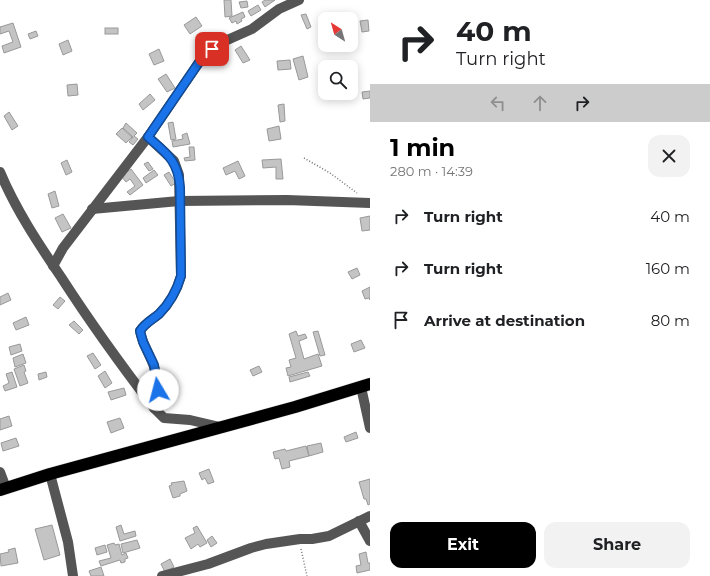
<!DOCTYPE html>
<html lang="en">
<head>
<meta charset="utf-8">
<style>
  body { margin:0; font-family:Montserrat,sans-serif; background:#f2f2f2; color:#202124; height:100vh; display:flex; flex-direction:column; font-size:15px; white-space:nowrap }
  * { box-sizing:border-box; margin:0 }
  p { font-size:13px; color:#757577 }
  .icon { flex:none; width:22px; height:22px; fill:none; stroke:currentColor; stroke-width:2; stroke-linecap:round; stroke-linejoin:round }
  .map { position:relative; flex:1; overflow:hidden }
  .details { display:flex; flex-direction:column; background:#fff; width:340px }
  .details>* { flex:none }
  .hud { background:#fff; color:#202124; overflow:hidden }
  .needle { width:26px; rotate:323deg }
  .controls { position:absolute; left:318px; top:12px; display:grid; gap:8px }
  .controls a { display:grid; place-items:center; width:40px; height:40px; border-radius:8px; background:#fff; box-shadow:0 2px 10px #0003; font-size:20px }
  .pin { position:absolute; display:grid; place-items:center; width:34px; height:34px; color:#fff; margin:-17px; border-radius:8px; box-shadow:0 2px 6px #0006 }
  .me { position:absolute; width:44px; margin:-22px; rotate:352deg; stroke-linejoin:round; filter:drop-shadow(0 0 3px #0008) }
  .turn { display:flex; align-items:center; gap:14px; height:84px; padding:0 20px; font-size:18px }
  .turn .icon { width:52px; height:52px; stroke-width:2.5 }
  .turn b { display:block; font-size:28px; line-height:34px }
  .lanes { display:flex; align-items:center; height:38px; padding:0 20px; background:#0003; justify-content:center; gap:20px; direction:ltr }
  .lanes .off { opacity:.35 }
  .round { display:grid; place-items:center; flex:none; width:42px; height:42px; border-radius:12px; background:#f2f2f2 }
  .summary { display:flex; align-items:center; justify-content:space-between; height:68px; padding:0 20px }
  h1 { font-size:24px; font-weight:700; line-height:30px; color:#000 }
  .action { display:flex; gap:8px; margin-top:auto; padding:8px 20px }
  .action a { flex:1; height:46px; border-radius:12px; background:#000; color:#fff; font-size:16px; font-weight:700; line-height:46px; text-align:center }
  .action a+a { background:#f2f2f2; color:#202124 }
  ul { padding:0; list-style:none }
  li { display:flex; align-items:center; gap:12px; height:52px; padding:0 20px }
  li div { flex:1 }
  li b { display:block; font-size:15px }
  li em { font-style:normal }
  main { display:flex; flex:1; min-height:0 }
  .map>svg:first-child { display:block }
  .building { fill:#c4c4c4; stroke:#999 }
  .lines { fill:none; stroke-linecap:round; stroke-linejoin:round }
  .highway-casing { stroke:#dbdbdb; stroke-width:13 }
  .path { stroke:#777; stroke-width:1.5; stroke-dasharray:1 2; stroke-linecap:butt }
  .minor { stroke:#555; stroke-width:10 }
  .highway { stroke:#000; stroke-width:12 }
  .route-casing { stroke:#114b97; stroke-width:10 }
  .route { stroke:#1a73e8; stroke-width:7 }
</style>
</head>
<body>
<main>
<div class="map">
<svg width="370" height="576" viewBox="0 0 370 576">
  <rect width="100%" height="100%" fill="#fff"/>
  <g class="building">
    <polygon points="224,0 231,0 232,16 225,17"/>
    <polygon points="265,0 275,0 265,7 262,2"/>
    <polygon points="247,1 248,7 241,8 239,2"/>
    <polygon points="258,5 261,10 251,16 248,11"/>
    <polygon points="243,12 245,17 241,19 242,21 237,24 236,21 232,23 229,18"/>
    <polygon points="306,14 311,27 307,29 301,15"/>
    <polygon points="196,17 202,26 190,34 184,25"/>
    <polygon points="368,20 369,31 362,32 360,21"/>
    <polygon points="13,23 21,47 4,53 2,46 13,42 9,31 0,34 0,27"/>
    <rect x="105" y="28" width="13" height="6"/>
    <polygon points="36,31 38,36 30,39 28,34"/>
    <polygon points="68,40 72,51 63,55 59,44"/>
    <polygon points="241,46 250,60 243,63 235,50"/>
    <polygon points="159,49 164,61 154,65 149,54"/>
    <polygon points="303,56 308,77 299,80 293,59"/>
    <polygon points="290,60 291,69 278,70 277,61"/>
    <polygon points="166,74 175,88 167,92 158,79"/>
    <polygon points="77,84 78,95 68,96 67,85"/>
    <polygon points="370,91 370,98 363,99 362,92"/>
    <polygon points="150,94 155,100 143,110 139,104"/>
    <polygon points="284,104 285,121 280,122 278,105"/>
    <polygon points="9,112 18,126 12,130 4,116"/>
    <polygon points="173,122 176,139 171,140 168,123"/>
    <polygon points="126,123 137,133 134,136 138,139 133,145 129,142 133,137 123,128"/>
    <polygon points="279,126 281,139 269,141 267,129"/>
    <polygon points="122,128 132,137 126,143 116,134"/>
    <polygon points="187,133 190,144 173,147 172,141 183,139 182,135"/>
    <polygon points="189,147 194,147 195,160 185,161 184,158 190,157"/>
    <polygon points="281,159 283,179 276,179 276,167 263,168 262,160"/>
    <polygon points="67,160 72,172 66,175 61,163"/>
    <polygon points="238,161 245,176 239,179 235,171 226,175 223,168"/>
    <polygon points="148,162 153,169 149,171 144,164"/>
    <polygon points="131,169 143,185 130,195 127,192 135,186 130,179 126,182 121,176"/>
    <polygon points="154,170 158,175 146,183 143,178"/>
    <polygon points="169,172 176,183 171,186 164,175"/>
    <polygon points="55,191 59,206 52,208 48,194"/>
    <polygon points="63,214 71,228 62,232 55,218"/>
    <polygon points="370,216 370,230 362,231 360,218"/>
    <polygon points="357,268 360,275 352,279 348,272"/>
    <polygon points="370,287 370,300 369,298 365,299 362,291"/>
    <polygon points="8,293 11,300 0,305 0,297"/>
    <polygon points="60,297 65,301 58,309 53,305"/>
    <polygon points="26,317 29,325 16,330 13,323"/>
    <polygon points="74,321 83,330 79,334 69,325"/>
    <polygon points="296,331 298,336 305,334 307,338 299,341 304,359 318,354 322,366 288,376 286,368 291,367 289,360 296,358 289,334"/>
    <polygon points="318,331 325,355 320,356 313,332"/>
    <polygon points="361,340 365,348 354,352 351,344"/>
    <polygon points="20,344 22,351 11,355 9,347"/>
    <polygon points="93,353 101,365 95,369 87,356"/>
    <polygon points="23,354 26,363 15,367 13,358"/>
    <polygon points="24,365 26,371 24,372 28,383 20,386 14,369"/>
    <polygon points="259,366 262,372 253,376 250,370"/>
    <polygon points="105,371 112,383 105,388 98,376"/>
    <polygon points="12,372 17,387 5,391 3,386 9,383 6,374"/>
    <polygon points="46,372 47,377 39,380 38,374"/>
    <polygon points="308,372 310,376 290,382 289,377"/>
    <polygon points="124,388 126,395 111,400 108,392"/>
    <polygon points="9,416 12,426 0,430 0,419"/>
    <polygon points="120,418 124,428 111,433 107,422"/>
    <polygon points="356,432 358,438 346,442 344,437"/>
    <polygon points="16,438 19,446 3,451 1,443"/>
    <polygon points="321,443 323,452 309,456 307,446"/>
    <polygon points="306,446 309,456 289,461 290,467 282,469 279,458 275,459 273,452 285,449 286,451"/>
    <polygon points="209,469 214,482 208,484 205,478 202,480 199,473"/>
    <polygon points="370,479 370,504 368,505 366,499 364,499 359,482"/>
    <polygon points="184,481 187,491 180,494 180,496 173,498 169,486 172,485 171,483"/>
    <polygon points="52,525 60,555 44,560 35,529"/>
    <polygon points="121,525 124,534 135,531 136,536 120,541 116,527"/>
    <polygon points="197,526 207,543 200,547 198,544 191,549 185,538 195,533 193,528"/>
    <polygon points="212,536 217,543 211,547 207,540"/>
    <polygon points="137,540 140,548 123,553 121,544"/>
    <polygon points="114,543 115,545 119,544 122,555 126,553 128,558 125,559 125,562 121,563 120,560 101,566 99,561 111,558 107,545"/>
    <polygon points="105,545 107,552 97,555 95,548"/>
    <polygon points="15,548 18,563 1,566 0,554 9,552 8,550"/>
    <polygon points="366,552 368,563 370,563 370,570 357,573 356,566 361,565 359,554"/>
    <polygon points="170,559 174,567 165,572 161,564"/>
    <polygon points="101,567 104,576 91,576 89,571"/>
  </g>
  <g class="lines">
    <defs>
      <polyline id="highway" points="0,490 50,474 295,407 370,384"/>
    </defs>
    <use href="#highway" class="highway-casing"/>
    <g class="path">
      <polyline points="304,158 330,173 357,193"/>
      <polyline points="301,549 307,576"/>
    </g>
    <g class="minor">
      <path d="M148 137 174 161 179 175 181 276C177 290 169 304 159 314 152 320 145 323 140 331 142 343 149 353 153 364 159 379 157 393 154 408"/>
      <path d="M0 172C16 210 38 243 61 277 90 322 121 365 154 408L164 418 190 420 220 427"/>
      <polyline points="92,209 179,201 287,200 370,203"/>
      <polyline points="53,266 63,248 148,137 202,58 212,49 225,41 252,29 279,9 299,0"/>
      <polyline points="361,387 370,428"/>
      <polyline points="0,472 6,488"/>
      <polyline points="50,474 68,542 73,576"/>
      <polyline points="359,521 370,541"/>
      <polyline points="162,576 208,564 251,548 266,544 300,539 312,539 329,536 370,516"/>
    </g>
    <use href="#highway" class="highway"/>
  </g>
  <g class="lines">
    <defs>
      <path id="route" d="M158 390 154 365 143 342 140 331C145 323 152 320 159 314 169 304 177 290 181 276L180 187C178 160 166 153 148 137L202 58 212 49"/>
    </defs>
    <use href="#route" class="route-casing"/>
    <use href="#route" class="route"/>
  </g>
</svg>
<div class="controls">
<a><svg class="needle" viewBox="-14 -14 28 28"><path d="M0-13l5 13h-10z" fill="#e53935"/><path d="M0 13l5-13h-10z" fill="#757577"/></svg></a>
<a><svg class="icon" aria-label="search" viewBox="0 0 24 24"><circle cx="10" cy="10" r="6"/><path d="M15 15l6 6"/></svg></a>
</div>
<div class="pin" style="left:212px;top:49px;background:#d93025"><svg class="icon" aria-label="arrive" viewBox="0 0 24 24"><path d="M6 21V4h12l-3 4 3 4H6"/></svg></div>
<svg class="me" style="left:158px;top:390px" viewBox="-20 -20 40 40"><circle r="19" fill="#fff"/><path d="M0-13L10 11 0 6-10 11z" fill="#1a73e8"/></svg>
</div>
<section class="details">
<div class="hud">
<div class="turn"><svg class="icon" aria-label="right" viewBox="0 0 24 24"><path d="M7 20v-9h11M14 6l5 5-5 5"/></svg><div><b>40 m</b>Turn right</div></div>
<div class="lanes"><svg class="icon off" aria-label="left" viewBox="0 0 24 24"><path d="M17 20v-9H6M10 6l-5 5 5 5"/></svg><svg class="icon off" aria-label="ahead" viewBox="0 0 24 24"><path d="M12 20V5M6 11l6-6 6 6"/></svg><svg class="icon" aria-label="right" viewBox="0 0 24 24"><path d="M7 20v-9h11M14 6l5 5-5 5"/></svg></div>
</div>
<div class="summary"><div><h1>1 min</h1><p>280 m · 14:39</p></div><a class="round"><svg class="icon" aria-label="close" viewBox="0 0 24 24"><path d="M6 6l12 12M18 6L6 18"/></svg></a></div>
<ul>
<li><svg class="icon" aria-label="right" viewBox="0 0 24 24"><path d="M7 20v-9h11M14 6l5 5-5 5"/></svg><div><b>Turn right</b></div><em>40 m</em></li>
<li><svg class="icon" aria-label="right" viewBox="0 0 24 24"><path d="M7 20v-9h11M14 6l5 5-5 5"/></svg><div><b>Turn right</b></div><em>160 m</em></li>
<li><svg class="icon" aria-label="arrive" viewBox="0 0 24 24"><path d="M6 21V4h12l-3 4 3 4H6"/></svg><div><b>Arrive at destination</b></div><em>80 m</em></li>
</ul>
<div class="action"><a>Exit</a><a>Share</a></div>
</section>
</main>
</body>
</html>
